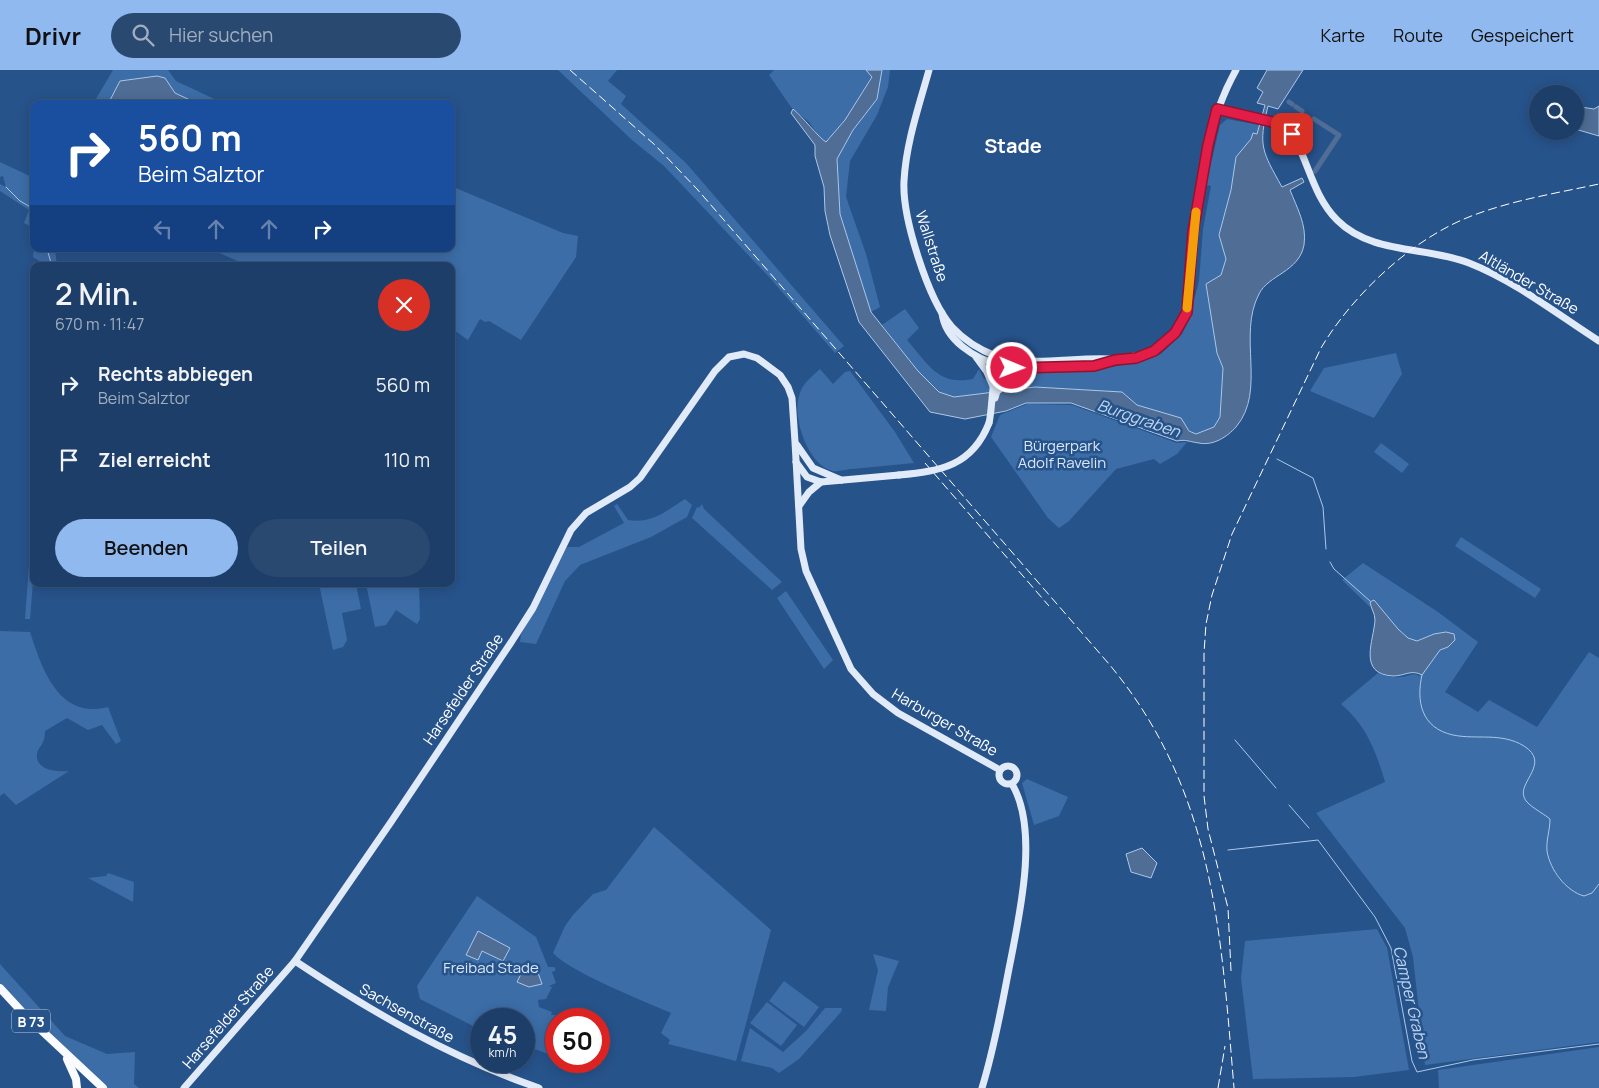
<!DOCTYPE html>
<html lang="de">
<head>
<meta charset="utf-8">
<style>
  body { margin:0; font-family:Manrope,sans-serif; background:#2a4971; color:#f1f3f6; height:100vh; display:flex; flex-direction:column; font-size:19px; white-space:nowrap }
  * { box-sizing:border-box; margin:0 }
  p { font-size:16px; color:#a0aec0 }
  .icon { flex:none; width:28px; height:28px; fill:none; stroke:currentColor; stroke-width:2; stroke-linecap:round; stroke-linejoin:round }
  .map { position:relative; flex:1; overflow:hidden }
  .panel { position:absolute; left:30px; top:192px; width:425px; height:325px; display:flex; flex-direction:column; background:#1d3e68; border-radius:10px; box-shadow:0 2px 12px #0003,0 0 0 1px #3b577c }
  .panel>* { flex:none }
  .banner { position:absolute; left:30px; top:30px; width:425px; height:152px; border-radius:10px; box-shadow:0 2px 12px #0003,0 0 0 1px #3b577c; background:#1a4fa0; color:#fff; overflow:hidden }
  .fabs { position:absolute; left:1529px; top:15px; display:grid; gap:10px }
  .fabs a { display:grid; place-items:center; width:55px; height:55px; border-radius:50%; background:#1d3e68; box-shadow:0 2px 12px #0003,0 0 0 1px #3b577c; font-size:25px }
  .speed { position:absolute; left:470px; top:938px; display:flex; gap:10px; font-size:25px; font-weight:700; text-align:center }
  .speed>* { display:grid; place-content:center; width:65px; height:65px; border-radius:50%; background:#1d3e68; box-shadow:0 2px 12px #0003,0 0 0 1px #3b577c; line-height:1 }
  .speed small { font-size:12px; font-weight:400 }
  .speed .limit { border:8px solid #d22; background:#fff; color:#111 }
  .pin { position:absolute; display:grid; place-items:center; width:42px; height:42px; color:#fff; margin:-21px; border-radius:10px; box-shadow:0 2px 8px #0006 }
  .me { position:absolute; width:55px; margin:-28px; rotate:91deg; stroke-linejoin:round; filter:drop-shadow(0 0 4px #0008) }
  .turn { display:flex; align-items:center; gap:18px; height:105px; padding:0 25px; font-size:22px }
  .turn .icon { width:65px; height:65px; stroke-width:2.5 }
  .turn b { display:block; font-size:35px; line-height:42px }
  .lanes { display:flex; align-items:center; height:48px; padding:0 25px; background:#0003; justify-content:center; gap:25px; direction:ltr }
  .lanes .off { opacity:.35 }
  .round { display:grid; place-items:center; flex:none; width:52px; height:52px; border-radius:26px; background:#2a4971 }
  .head { display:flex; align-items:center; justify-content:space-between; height:85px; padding:0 25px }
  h1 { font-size:30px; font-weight:600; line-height:38px }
  .cta { display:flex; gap:10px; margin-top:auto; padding:10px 25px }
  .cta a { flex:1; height:58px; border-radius:30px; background:#90b9f0; color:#111; font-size:20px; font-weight:600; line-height:58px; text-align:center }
  .cta a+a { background:#2a4971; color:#f1f3f6 }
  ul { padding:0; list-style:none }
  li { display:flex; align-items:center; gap:15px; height:75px; padding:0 25px }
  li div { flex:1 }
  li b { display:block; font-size:19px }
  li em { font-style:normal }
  header { display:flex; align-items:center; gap:30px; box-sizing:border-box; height:70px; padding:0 25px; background:#90b9f0; color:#111 }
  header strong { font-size:24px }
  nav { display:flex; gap:28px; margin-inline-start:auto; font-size:18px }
  .search { width:350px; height:45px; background:#2a4971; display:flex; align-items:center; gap:12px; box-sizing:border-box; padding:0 18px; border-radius:28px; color:#a0aec0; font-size:19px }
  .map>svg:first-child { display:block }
  .green { fill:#3c6da7 }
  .water { fill:#4f6d95; stroke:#aac8ea }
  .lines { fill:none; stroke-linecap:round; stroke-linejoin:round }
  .stream { stroke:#aac8ea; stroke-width:1 }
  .canal { stroke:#4f6d95; stroke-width:5 }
  .secondary { stroke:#e0eaf8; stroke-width:7 }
  .primary { stroke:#f9fbfe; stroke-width:8 }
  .rail { stroke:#fff; stroke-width:1; stroke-dasharray:9 4; stroke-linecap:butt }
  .secondary-bridge { stroke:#e0eaf8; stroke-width:7 }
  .route-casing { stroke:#92132f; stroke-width:12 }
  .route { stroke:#e11d48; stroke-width:9 }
  .slow { stroke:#f59e0b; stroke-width:9 }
  .labels { text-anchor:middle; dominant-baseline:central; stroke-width:5; stroke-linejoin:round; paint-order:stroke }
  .shield { fill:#27538b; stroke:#becbdc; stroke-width:1 }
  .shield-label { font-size:14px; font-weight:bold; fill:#fff }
  .street-label { font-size:15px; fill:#fff; stroke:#27538b }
  .park-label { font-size:15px; fill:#d9e7f8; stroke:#27538b }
  .water-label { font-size:16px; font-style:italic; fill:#c1d7f1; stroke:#27538b }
  .district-label { font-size:20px; font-weight:bold; fill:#fff; stroke:#27538b }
</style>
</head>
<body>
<header>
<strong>Drivr</strong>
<div class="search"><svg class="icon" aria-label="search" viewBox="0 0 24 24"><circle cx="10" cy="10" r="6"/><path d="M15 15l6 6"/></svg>Hier suchen</div>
<nav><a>Karte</a><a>Route</a><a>Gespeichert</a></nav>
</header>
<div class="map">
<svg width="1599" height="1018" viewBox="0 0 1599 1018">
  <rect width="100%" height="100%" fill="#27538b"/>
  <g class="green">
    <polygon points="113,0 168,0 176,11 225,34 191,34 190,30 175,23 165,8 157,6 120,11 108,34 93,34"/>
    <polygon points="558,0 617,0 608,11 626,26 621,34 686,93 844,276 835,283 770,208 664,96 632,70"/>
    <polygon points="774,0 866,0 872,6 845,50 826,72 821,69 809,52 791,37 769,5"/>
    <polygon points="882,0 890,0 888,17 877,45 850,91 846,127 866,184 880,237 871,242 840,144 837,89 853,60 877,29"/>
    <path d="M1227 49 1259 55 1257 64 1236 87 1231 120 1219 165 1226 189 1221 205 1206 214 1217 283 1223 298 1220 348 1214 357 1196 364 1157 342 1137 335 1122 322 1035 317 954 327 940 322 918 301 882 255 905 239 919 258 907 270C928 294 938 316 973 309L979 299 984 309H1013L1023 304 1036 301 1106 298 1144 291 1161 284 1182 264 1189 250 1199 211 1203 159 1211 116 1206 115 1220 55Z"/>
    <polygon points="0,92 34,108 34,158 24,153 29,140 0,121 0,114 6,117 3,106 0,107"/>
    <polygon points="451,116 563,163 578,166 576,187 521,270 489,251 485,252 480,249 468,270 451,258 451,196 249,196 210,179 451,179"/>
    <polygon points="34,179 55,179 57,196 40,196 41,192 33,187"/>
    <polygon points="1396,283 1402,304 1374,348 1310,321 1324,298"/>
    <path d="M820 299 833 314 845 302 850 301 895 362 914 393C893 395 873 397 852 399 847 399 838 402 833 401 808 396 792 347 799 326 802 314 811 307 820 299Z"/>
    <polygon points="1027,334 1072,335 1177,373 1187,372 1177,384 1160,394 1154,389 1116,399 1069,451 1059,458 1048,448 991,367 1000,345"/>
    <polygon points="1381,373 1409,394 1402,403 1374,382"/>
    <path d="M685 429 692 435 687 447 651 467 580 495 565 511 536 574 520 572 521 565 567 477H579L624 453 614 436 617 434 628 450C652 454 666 441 685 429Z"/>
    <polygon points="702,434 704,439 782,512 772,520 692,448 697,437 699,438"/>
    <polygon points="32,454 34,454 34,499 30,549 25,549"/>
    <polygon points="1461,467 1541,519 1535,528 1455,476"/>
    <path d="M1363 493 1438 542 1478 572 1445 622 1478 642 1489 630 1537 657 1589 582 1599 588V972L1425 995 1413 887 1405 858 1316 743 1385 712C1376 681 1366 655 1341 634L1378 603C1392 609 1400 608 1414 604L1420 606 1440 580 1448 577 1434 564 1417 571 1408 568 1398 559 1374 530 1370 532V537L1342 510Z"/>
    <polygon points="319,514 356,514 361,539 342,543 347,570 343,577 333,580"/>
    <polygon points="366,514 419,514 420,549 417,554 396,540 386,555 375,557"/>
    <polygon points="786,521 833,590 824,599 777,528"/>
    <path d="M0 561 30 562C42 599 59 650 108 637L121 671 116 674 102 655 88 660 67 648 45 661C45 675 39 675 37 684 35 701 58 702 69 701L16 735 4 723 0 726Z"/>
    <polygon points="1027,709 1068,727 1059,746 1034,755 1022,713"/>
    <path d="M654 757 771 860 736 991 668 974 670 970 661 963 671 943C644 931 570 902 553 883L565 856 573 845 593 824 606 820Z"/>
    <polygon points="108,803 134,812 133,832 88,808 106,806"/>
    <polygon points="477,826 536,867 548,897 554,897 556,900 552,902 556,913 549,916 552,917 546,929 538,930 539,937 552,942 551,945 557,945 558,949 556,949 556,987 524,975 524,949 481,949 481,960 420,929 417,916"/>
    <polygon points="1377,859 1387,878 1409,1000 1354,1007 1253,1009 1241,908 1245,871"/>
    <polygon points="873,884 899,891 888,917 886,941 869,940 878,900"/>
    <polygon points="0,894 65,966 107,984 135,982 134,1014 139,1018 107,1018 52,968 0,913"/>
    <polygon points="784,911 819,937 804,957 769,931"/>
    <polygon points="767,932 797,955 781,976 750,953"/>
    <polygon points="825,938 842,938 841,942 799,989 779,1003 772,998 741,991 750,958 783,982 806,961"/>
    <polygon points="1599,977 1599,1018 1439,1018 1438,1000"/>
  </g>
  <g class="water">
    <path d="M866 0H882L877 29 853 60 837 89 840 144 871 242 918 301 939 322 954 327 1035 317 1122 322 1137 335 1181 348 1189 361 1196 364 1214 357 1220 347 1223 298 1217 283 1206 214 1221 205 1226 189 1219 165 1231 120 1236 87 1251 69 1253 63 1257 64 1265 35 1257 33 1263 22 1257 18 1267 0H1303L1278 39 1268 36C1258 76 1262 81 1282 117L1302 108 1304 112 1290 120C1297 138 1307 155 1304 175 1299 202 1268 205 1259 224 1237 266 1267 320 1236 357 1227 367 1213 376 1199 373 1190 372 1186 369 1177 371L1071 333H1026L1006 341 965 349 930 342 859 252 830 165 825 141 824 117 815 86V75L791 43 793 39C802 46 819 68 826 72L845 50 872 7Z"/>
    <polygon points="157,6 165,8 175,23 190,30 191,34 108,34 120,11"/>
    <polygon points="1575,36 1594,39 1599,36 1599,66 1575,59"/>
    <path d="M1374 530 1398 559 1408 568 1417 571 1434 564 1446 562 1454 564 1455 570 1448 577 1440 580 1422 605C1411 599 1405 606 1393 606 1357 604 1374 570 1375 550 1375 543 1371 539 1370 532Z"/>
    <polygon points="1142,778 1157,793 1151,808 1131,802 1126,784"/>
    <polygon points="478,861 510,878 503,891 482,881 478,890 466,885"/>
    <polygon points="526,894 537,900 542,914 529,917 517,912"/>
  </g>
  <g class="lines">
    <g class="stream">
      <polyline points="6,117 20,131 34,139"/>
      <polyline points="47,179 52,196"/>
      <polyline points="1277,389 1313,408 1323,437 1326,479"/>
      <polyline points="1330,492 1334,499 1370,531"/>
      <path d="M1422 605C1416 631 1421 658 1453 665 1477 670 1501 662 1524 676 1551 693 1518 712 1524 727 1526 735 1543 743 1550 749 1550 760 1546 770 1547 781 1550 800 1566 821 1584 826L1592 823 1599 814"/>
      <polyline points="1235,670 1276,718"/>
      <polyline points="1289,735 1309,758"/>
      <polyline points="1228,780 1318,770 1375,847 1391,878 1412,991 1417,1002 1473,990 1599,974"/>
    </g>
    <g class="canal">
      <polyline points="1289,32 1292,34"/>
      <polyline points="1296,37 1302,41"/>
      <polyline points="1314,49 1339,65 1315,101"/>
    </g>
    <g class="secondary">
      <path d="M929 0C919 36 906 73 904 111 902 147 928 230 952 257 964 270 980 280 996 286 1031 297 1073 287 1110 289"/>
      <path d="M1217 39 1288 57C1308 86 1311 124 1337 150 1372 185 1426 176 1469 193 1515 211 1557 244 1599 271"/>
      <path d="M942 243C945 270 975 289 1000 295 1032 303 1081 299 1112 290 1134 284 1149 289 1168 271 1198 241 1188 197 1193 159 1200 105 1209 48 1236 0"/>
      <polyline points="976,287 987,302 993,316"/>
      <polyline points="999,320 1007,311 1023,300"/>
      <polyline points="995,328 1003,301 1002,292"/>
      <path d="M989 353C993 337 991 303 1001 293"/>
      <polyline points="797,375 813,398 841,410"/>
      <polyline points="796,392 807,407 821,412 899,405"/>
      <polyline points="799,436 809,422 821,412"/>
      <circle cx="1008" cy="705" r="9"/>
      <path d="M295 891C372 942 451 988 539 1018"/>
      <polyline points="184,1018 295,891 391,752 510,574 533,538 571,460 586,443 630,417 640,408 715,301 729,287 744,284 757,288 780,305 788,317 792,328 795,372 801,479 806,501 851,599 873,624 898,643 1000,700"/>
      <path d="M982 1018C993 982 1000 946 1007 909 1017 855 1041 763 1012 714"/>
    </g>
    <g class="primary">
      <polyline points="0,918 24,944 103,1018"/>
      <polyline points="67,989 76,1009 77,1018"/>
    </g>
    <g class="rail">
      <path d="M570 0 655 75 697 119 1109 594C1214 720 1221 862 1234 1018"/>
      <polyline points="925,393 1049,536"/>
      <path d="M1231 901 1228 838 1208 759 1204 726V583L1206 554 1212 525 1232 464 1321 278C1353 224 1414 167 1474 145 1514 130 1557 123 1599 114"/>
      <polyline points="1218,1018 1225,976"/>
    </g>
    <path class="secondary-bridge" d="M899 405C941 401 972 396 989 353"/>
  </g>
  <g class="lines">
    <defs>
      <polyline id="route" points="1012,298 1094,296 1115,290 1136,288 1154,281 1175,263 1187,242 1193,162 1208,75 1217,39 1285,55 1292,64"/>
    </defs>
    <use href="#route" class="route-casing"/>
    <use href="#route" class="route"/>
    <polyline class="slow" points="1187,238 1196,142"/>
  </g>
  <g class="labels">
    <rect class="shield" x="12" y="939.5" width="38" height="23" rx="4"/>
    <g class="shield-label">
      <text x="31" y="951">B 73</text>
    </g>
    <g class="street-label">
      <text transform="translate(932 176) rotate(72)">Wallstraße</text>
      <text transform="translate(1529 212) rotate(30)">Altländer Straße</text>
      <text transform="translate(463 619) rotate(-56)">Harsefelder Straße</text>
      <text transform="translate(945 652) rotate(30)">Harburger Straße</text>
      <text transform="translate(407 943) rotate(29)">Sachsenstraße</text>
      <text transform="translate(228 947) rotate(-49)">Harsefelder Straße</text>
    </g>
    <g class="park-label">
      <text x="1062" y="375">Bürgerpark<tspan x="1062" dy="17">Adolf Ravelin</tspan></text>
      <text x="491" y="897">Freibad Stade</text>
    </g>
    <g class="water-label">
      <text transform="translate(1139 348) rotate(19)">Burggraben</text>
      <text transform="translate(1412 932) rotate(77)">Camper Graben</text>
    </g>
    <g class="district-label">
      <text x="1013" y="75">Stade</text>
    </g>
  </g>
</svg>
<div class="fabs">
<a><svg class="icon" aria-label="search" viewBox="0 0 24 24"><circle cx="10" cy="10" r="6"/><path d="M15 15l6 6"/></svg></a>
</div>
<div class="speed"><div>45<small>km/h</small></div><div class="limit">50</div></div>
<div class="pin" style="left:1292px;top:64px;background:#d93025"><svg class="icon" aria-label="arrive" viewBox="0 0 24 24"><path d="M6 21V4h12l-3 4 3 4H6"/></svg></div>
<svg class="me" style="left:1012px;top:298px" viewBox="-20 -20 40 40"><circle r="17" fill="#e11d48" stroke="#fff" stroke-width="3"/><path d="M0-11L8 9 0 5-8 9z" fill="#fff"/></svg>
<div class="banner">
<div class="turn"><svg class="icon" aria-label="right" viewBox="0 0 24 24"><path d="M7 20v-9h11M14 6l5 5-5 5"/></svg><div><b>560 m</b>Beim Salztor</div></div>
<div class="lanes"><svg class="icon off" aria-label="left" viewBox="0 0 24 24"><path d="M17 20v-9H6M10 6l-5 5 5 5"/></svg><svg class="icon off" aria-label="ahead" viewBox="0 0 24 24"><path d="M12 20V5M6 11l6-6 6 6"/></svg><svg class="icon off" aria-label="ahead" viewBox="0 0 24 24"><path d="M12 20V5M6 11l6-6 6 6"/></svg><svg class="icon" aria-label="right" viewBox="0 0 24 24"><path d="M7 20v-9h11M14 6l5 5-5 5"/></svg></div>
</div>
<section class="panel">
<div class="head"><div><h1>2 Min.</h1><p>670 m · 11:47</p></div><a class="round" style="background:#d93025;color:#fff"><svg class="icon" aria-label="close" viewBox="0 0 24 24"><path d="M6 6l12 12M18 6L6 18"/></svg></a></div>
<ul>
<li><svg class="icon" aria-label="right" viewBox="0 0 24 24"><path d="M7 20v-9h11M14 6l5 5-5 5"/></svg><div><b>Rechts abbiegen</b><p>Beim Salztor</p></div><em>560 m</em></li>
<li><svg class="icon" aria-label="arrive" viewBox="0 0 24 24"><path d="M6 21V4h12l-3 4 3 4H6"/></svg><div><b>Ziel erreicht</b></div><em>110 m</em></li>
</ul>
<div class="cta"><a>Beenden</a><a>Teilen</a></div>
</section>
</div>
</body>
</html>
